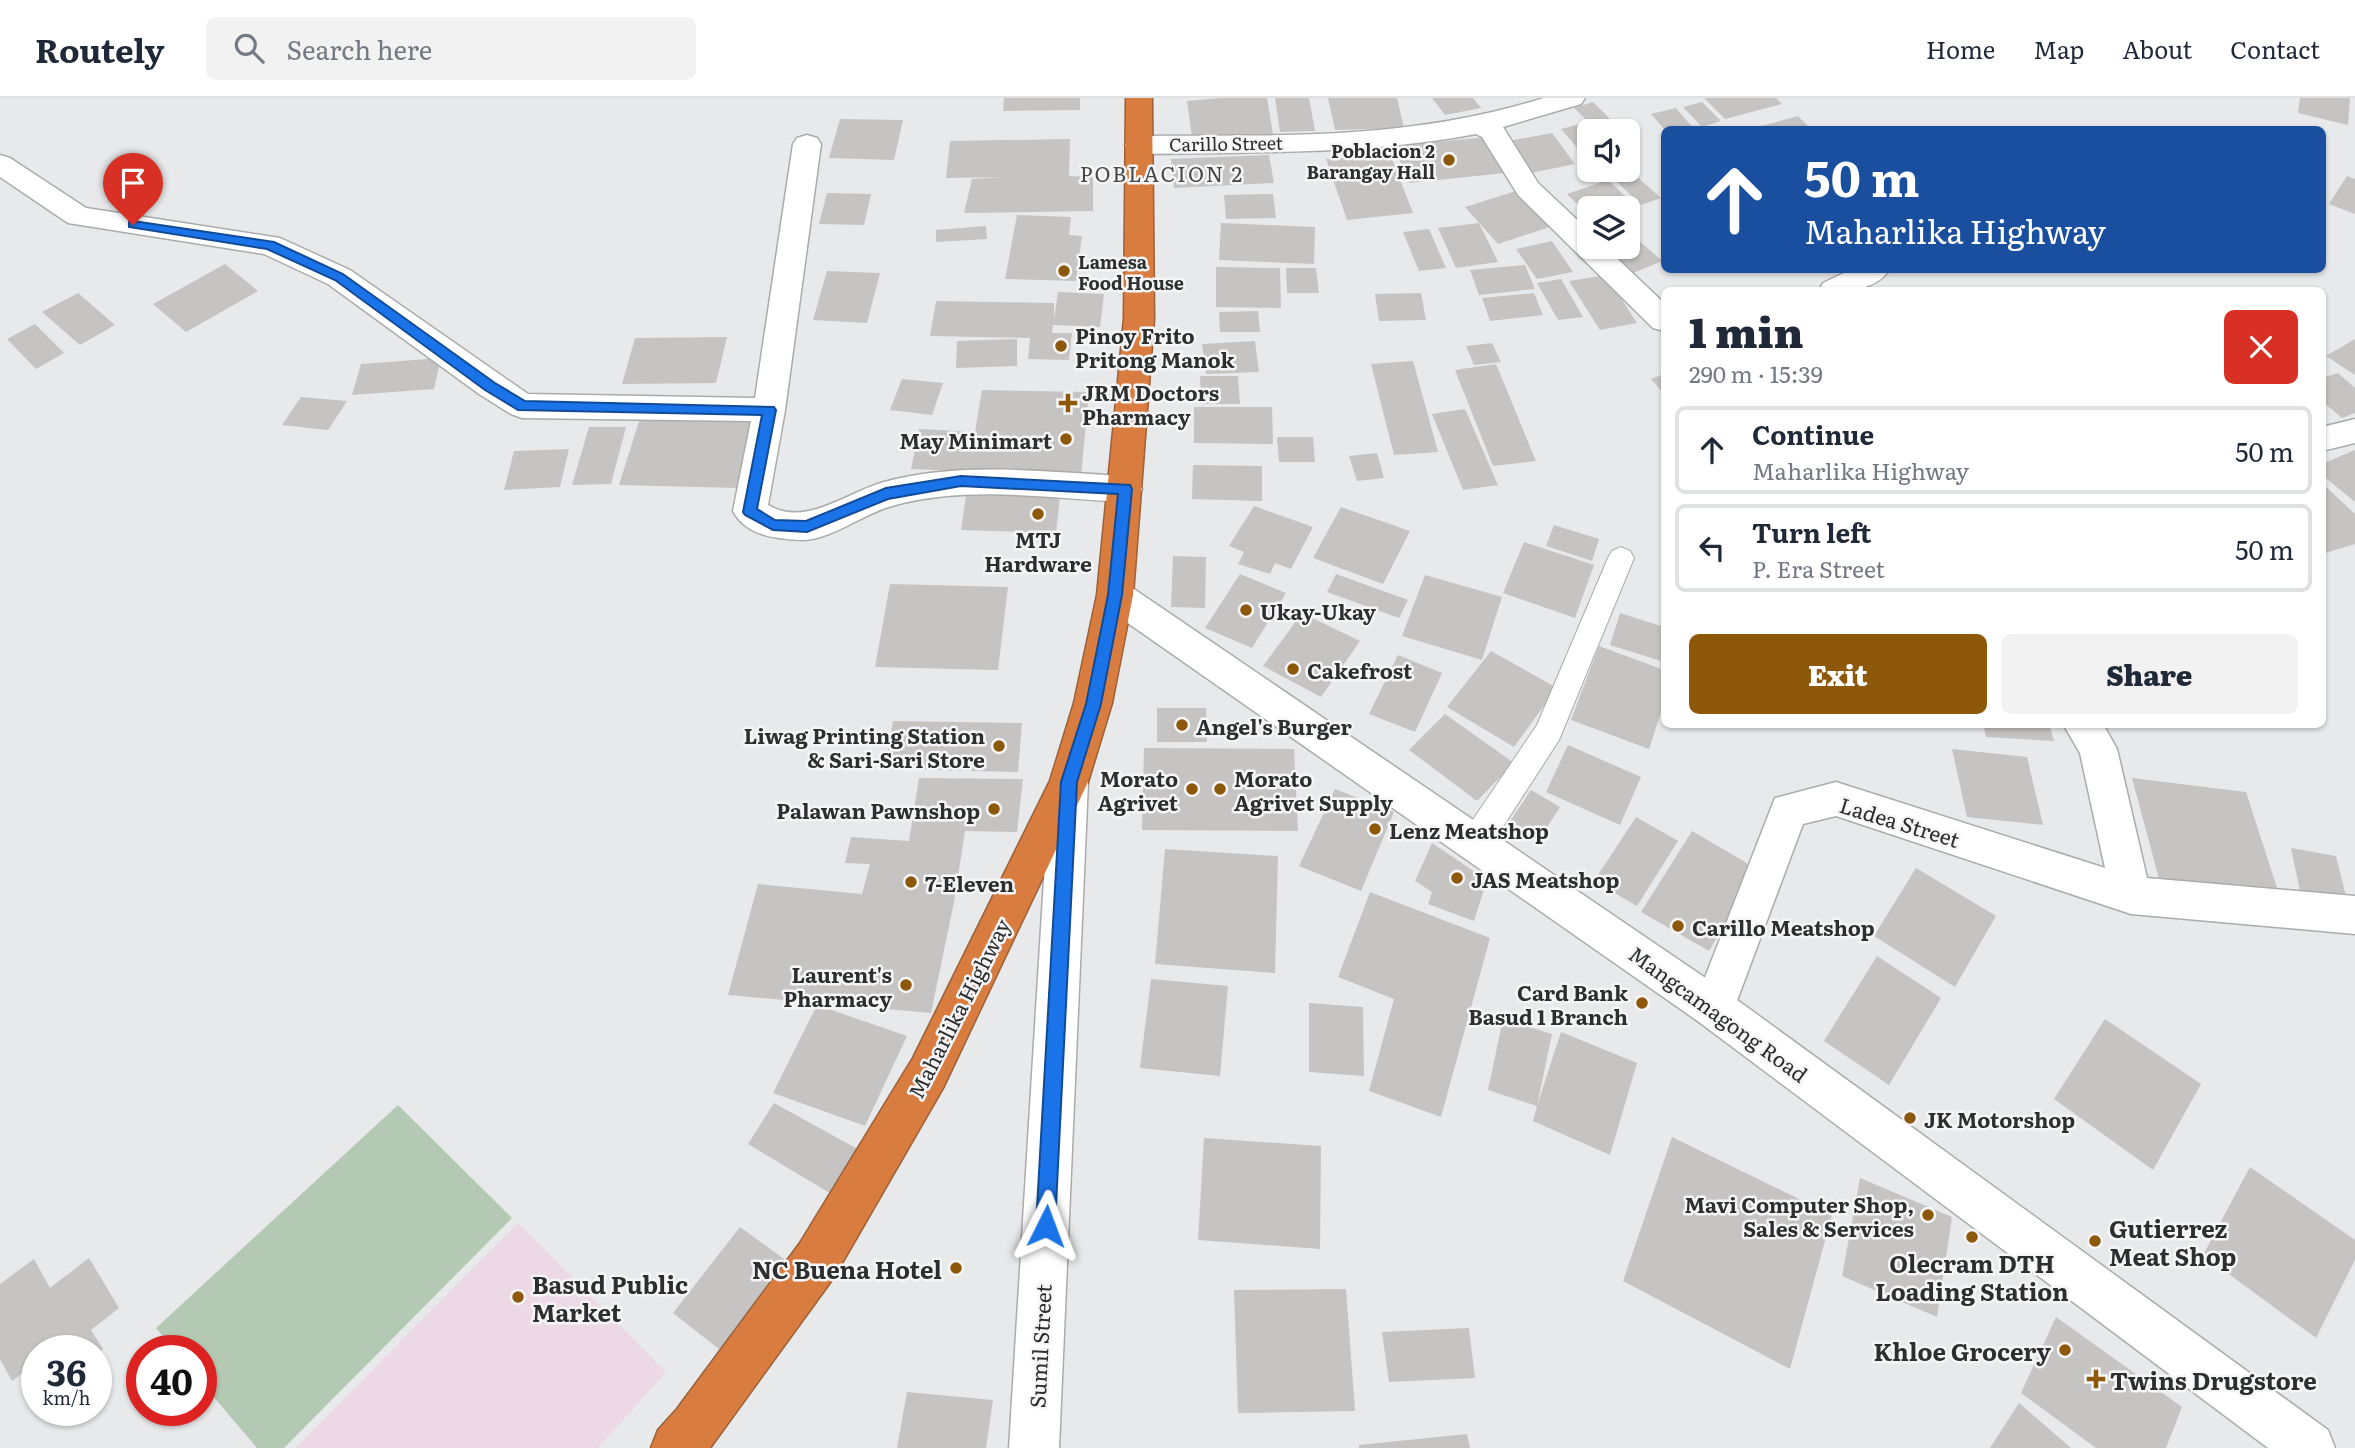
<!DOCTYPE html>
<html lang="en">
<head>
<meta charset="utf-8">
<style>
  body { margin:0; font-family:Literata,serif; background:#f2f2f3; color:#1f2937; height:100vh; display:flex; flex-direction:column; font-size:26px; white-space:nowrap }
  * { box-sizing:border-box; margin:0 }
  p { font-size:23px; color:#747a83 }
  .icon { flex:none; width:38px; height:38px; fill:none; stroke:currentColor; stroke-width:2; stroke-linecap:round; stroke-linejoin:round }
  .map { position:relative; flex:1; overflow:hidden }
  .side { position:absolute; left:1661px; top:189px; width:665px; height:441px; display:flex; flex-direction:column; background:#fff; border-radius:10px; box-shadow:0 2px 5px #0004 }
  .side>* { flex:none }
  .top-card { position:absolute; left:1661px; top:28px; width:665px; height:147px; border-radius:10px; box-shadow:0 2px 5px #0004; background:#1a4fa0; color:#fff; overflow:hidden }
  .buttons { position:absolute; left:1577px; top:21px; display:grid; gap:14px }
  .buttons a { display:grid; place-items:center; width:63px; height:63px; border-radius:10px; background:#fff; box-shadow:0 2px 5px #0004; font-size:35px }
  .speed { position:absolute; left:21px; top:1237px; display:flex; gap:14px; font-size:35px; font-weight:700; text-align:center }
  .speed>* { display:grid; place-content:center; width:91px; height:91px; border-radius:50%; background:#fff; box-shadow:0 2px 5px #0004; line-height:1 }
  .speed small { font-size:18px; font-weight:400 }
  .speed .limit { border:10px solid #d22; background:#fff; color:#111 }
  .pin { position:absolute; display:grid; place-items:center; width:60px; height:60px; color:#fff; margin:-72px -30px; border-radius:50% 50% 50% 0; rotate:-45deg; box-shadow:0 0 7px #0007 }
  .pin .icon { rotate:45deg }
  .me { position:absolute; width:77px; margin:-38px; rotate:3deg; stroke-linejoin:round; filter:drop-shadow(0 0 5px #0008) }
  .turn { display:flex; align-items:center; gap:24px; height:147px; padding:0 28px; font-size:32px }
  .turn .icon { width:91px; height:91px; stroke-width:2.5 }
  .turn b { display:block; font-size:49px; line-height:60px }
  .round { display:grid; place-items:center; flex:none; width:74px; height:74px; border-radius:10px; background:#f2f2f3 }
  .overview { display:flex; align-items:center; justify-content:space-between; height:119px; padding:0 28px }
  h1 { font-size:42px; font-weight:800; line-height:52px }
  .primary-button { display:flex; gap:14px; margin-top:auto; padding:14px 28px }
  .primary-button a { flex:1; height:80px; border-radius:10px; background:#8d5809; color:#fff; font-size:28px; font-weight:800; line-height:80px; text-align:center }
  .primary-button a+a { background:#f2f2f3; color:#1f2937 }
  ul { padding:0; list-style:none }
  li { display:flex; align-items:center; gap:21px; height:88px; margin:0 14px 10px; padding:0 14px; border:4px solid #e0e1e3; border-radius:10px }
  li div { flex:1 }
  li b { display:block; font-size:26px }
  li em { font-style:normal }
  header { display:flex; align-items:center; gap:42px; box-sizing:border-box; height:98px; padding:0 35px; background:#fff; border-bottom:2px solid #e0e1e3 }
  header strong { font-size:33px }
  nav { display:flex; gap:38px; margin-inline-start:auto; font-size:24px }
  .search { width:490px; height:63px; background:#f2f2f3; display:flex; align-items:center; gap:18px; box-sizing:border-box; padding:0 24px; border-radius:10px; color:#747a83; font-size:26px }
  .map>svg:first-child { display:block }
  .commercial { fill:#edd8e6 }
  .green { fill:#b4c9b4 }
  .building { fill:#c5c4c3 }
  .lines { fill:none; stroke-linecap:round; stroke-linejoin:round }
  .lane-casing { stroke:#aaabac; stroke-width:2 }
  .street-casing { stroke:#aaabac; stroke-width:3 }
  .secondary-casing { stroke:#aaabac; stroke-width:3 }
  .highway-casing { stroke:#9c6139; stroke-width:3 }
  .lane { fill:#fff; fill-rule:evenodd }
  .street { fill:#fff; fill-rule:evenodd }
  .secondary { fill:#fff; fill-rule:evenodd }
  .highway { fill:#d87d3f; fill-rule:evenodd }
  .route { fill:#1a73e8; stroke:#114b97; stroke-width:2 }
  .poi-dot { fill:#8d5809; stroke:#f6f6f8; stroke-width:2.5 }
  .labels { text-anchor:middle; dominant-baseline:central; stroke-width:5; stroke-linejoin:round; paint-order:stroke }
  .far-street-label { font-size:18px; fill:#2d2e2e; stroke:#f6f6f8 }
  .far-poi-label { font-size:18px; font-weight:bold; fill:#2d2e2e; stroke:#f6f6f8; text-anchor:end }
  .far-quarter-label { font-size:21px; letter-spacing:2px; fill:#474748; stroke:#f6f6f8 }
  .poi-label { font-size:21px; font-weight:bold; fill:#2d2e2e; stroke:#f6f6f8; text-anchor:start }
  .street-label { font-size:21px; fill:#2d2e2e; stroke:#f6f6f8 }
  .near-poi-label { font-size:24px; font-weight:bold; fill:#2d2e2e; stroke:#f6f6f8; text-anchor:start }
</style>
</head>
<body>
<header>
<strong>Routely</strong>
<div class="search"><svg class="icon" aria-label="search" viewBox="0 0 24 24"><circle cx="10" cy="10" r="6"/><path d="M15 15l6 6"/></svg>Search here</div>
<nav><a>Home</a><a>Map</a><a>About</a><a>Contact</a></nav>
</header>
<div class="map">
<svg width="2355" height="1350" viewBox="0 0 2355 1350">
  <rect width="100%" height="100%" fill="#e8e9ea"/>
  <polygon class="commercial" points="518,1125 666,1274 598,1350 295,1350"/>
  <polygon class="green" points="398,1007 512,1120 284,1350 257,1350 201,1284 201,1253 175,1253 156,1230"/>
  <g class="building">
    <polygon points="1004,0 1080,0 1080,12 1003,13"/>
    <polygon points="1221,0 1267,0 1273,36 1192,39 1187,3"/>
    <polygon points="1275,0 1309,0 1315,33 1280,34"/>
    <polygon points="1328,0 1397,0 1404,30 1335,32"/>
    <polygon points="1432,0 1473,0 1481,10 1445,17"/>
    <polygon points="1704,0 1776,0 1782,6 1725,21"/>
    <polygon points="2300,0 2350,0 2348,27 2298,15"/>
    <polygon points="1593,4 1614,25 1596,31 1574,10"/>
    <polygon points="1702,4 1721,23 1702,29 1683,9"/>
    <polygon points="1676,10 1695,32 1665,32 1651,16"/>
    <polygon points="1798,18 1812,32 1751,32 1751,31"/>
    <polygon points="840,21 903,22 894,62 829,60"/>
    <polygon points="1584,25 1591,33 1589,50 1580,53 1561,31"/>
    <polygon points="1552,35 1575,66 1531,75 1509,43"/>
    <polygon points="1488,39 1505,75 1409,85 1394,48"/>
    <polygon points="1070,41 1069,78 1093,79 1093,113 964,115 972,81 1004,79 946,80 950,43"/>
    <polygon points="1390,56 1413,115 1347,122 1326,61"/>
    <polygon points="1269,57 1274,85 1174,90 1171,61"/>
    <polygon points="1634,76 1661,100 1641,107 1615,82"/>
    <polygon points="2347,78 2355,81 2355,116 2329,106"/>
    <polygon points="1608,82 1638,110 1628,114 1628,110 1589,110 1589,118 1567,96"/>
    <polygon points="1516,93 1550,129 1498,146 1465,109"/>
    <polygon points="827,95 871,96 864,127 819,126"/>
    <polygon points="1273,96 1276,120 1226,121 1224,97"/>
    <polygon points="1017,117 1071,119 1069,137 1082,138 1076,183 1005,181"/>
    <polygon points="1221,125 1315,129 1314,166 1219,162"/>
    <polygon points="1479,125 1498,164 1456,170 1438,130"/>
    <polygon points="986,128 987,141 936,144 936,132"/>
    <polygon points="1429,131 1446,170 1419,173 1403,134"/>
    <polygon points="1628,133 1662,163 1624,179 1591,149 1628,149"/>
    <polygon points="1552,143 1573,174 1537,181 1516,151"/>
    <polygon points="225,166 258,193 186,234 153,206"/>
    <polygon points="1525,167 1535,191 1479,197 1470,172"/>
    <polygon points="1216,169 1280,170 1281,210 1216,209"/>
    <polygon points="1286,170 1316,170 1319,195 1287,195"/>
    <polygon points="827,173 880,175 867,225 813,222"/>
    <polygon points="1606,177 1637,225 1600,232 1569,183"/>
    <polygon points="1561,181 1583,219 1558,222 1537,185"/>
    <polygon points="1058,194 1104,196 1100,229 1053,227 1052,235 1072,235 1069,262 1028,261 1030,240 930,238 936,203 1054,205 1054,221"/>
    <polygon points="78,195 115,227 80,247 42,214"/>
    <polygon points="1421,195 1426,222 1379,223 1375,196"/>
    <polygon points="1534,195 1543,217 1490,223 1482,200"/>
    <polygon points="1258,213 1260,234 1220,234 1219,214"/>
    <polygon points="35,226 64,255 36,271 7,241"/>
    <polygon points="727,239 716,285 622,286 635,240"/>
    <polygon points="1017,241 1017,268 956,270 957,243"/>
    <polygon points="2355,241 2355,277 2326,258"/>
    <polygon points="1255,243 1259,274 1206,276 1202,246"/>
    <polygon points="1492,245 1501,264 1474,267 1466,248"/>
    <polygon points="441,260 434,291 352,297 361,266"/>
    <polygon points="1413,263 1438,354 1394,357 1371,266"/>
    <polygon points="1496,266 1536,363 1493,368 1455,272"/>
    <polygon points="2338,275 2355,290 2355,315 2342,320 2322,303 2322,280"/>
    <polygon points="1664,276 1664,296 1651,281"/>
    <polygon points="1200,278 1238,278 1240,306 1201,306"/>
    <polygon points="902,281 943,285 932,317 890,312"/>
    <polygon points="982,292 1089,294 1081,378 911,371 919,331 975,334"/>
    <polygon points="301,299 347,303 328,332 282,327"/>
    <polygon points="1194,309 1272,309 1273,346 1194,345"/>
    <polygon points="1465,311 1498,387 1463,392 1432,316"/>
    <polygon points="640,320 755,323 738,390 619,387"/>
    <polygon points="589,329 626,329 611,386 572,387"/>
    <polygon points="1277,339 1313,339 1315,364 1279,364"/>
    <polygon points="569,351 560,389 504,392 514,353"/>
    <polygon points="2355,352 2355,404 2322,377 2322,366"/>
    <polygon points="1377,355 1384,380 1357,383 1349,358"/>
    <polygon points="1193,367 1262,368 1262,403 1192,401"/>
    <polygon points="2322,385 2355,416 2355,446 2322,456"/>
    <polygon points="966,397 1060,399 1056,435 961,432"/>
    <polygon points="1254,408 1313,429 1291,471 1275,465 1270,476 1238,466 1244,454 1229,448"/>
    <polygon points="1341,409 1410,433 1383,486 1313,460"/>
    <polygon points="1554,427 1599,441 1592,463 1546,448"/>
    <polygon points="1524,444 1594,467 1575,520 1503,495"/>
    <polygon points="1173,458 1206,459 1205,510 1171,509"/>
    <polygon points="1240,476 1286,495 1252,550 1205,530"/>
    <polygon points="1336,476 1408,502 1399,520 1327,494"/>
    <polygon points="1425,477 1502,499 1482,562 1402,538"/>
    <polygon points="890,486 1008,489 998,572 875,569"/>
    <polygon points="1302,515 1360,543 1321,599 1263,568"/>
    <polygon points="1620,515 1664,529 1664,564 1610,547"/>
    <polygon points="1599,548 1664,572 1664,605 1649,651 1571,622"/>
    <polygon points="1491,553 1557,590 1514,649 1447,609"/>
    <polygon points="1398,557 1442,575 1415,634 1369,616"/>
    <polygon points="1157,610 1206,610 1207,644 1157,644"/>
    <polygon points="1445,616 1514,665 1477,703 1409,652"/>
    <polygon points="893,623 1022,625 1018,674 885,671"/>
    <polygon points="1983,626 2049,626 2054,643 1986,639"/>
    <polygon points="1568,647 1641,679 1620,727 1546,694"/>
    <polygon points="1144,650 1294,651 1298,733 1142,732"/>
    <polygon points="1952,651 2027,659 2043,727 1967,719"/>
    <polygon points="919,680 1023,681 1017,734 965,733 954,804 931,915 728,897 758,786 862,796 870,766 845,765 851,739 909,743"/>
    <polygon points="2132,680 2246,694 2279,796 2159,781"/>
    <polygon points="1335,691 1394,714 1361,793 1299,768"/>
    <polygon points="1531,692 1560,709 1540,740 1510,723"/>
    <polygon points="1636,719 1678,743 1637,808 1594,783"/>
    <polygon points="1692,733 1757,771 1709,853 1641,814"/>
    <polygon points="1432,745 1487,782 1474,823 1428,806 1432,794 1415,783"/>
    <polygon points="2291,750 2336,758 2347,802 2300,793"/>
    <polygon points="1165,751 1278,758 1275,875 1155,866"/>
    <polygon points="1916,770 1996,818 1955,889 1874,838"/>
    <polygon points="1370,794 1490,840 1441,1019 1369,993 1394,901 1338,879"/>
    <polygon points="1877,858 1941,900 1889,987 1824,943"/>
    <polygon points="1151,881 1228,888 1220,978 1140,970"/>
    <polygon points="1309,905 1363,909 1364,978 1309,974"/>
    <polygon points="817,907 907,938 865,1028 773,995"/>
    <polygon points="1503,921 1552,936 1537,1008 1561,934 1637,965 1610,1057 1533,1023 1537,1008 1488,992"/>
    <polygon points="2105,921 2201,986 2153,1072 2054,1001"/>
    <polygon points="774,1005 863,1054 838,1100 748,1046"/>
    <polygon points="1672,1039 1832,1117 1790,1271 1623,1183"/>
    <polygon points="1204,1040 1321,1048 1320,1151 1198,1142"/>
    <polygon points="2250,1069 2355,1142 2355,1162 2316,1240 2203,1157"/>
    <polygon points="1860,1080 1952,1119 1937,1219 1842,1178"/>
    <polygon points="740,1129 795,1169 729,1259 673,1215"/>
    <polygon points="89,1160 119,1210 91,1232 103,1251 96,1256 96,1253 37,1253 37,1264 12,1283 0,1261 0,1186 34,1161 50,1190"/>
    <polygon points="1346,1191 1355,1313 1238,1315 1234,1192"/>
    <polygon points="2056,1219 2182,1309 2166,1350 2096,1350 2021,1295"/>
    <polygon points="1469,1230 1475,1280 1389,1284 1382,1234"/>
    <polygon points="907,1294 993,1302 986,1350 897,1350"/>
    <polygon points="2019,1305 2071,1350 1990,1350"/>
    <polygon points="1467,1336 1470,1350 1359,1350 1359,1347"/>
  </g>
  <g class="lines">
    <defs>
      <polygon id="lane" points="1621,449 1630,453 1634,460 1559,642 1486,755 1475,759 1464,755 1460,745 1464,735 1537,627 1608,460 1612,453"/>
      <g id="street">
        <path d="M1544 0H1585L1581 6 1503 29 1538 85 1589 133V149H1605L1664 205V233L1653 230 1518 97 1482 39 1476 36C1365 57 1252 54 1139 56L1129 53 1125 47 1129 41 1139 38C1281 37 1406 43 1544 0Z"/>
        <path d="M807 37 817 40 821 46 785 312 768 407C806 430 847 394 884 384 962 363 1045 374 1125 378L1137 382 1142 391 1137 400 1125 404C1048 400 967 387 892 408 865 415 830 442 803 442 777 441 746 438 733 413L751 323 522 320 511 316 479 296 328 186 264 156 68 125 0 79V57L10 60 86 110 280 140 350 172 528 296 755 300 793 46 797 40Z"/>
        <path d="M1850 172H1889C1874 195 1843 192 1819 192L1823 185Z"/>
        <polygon points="2355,321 2355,345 2322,353 2322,329"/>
        <polygon points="2063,626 2103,626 2117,651 2147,780 2355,798 2355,836 2131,816 1836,718 1803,726 1729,924 1714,930 1699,924 1693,910 1775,700 1836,684 2105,770 2080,655"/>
      </g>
      <g id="secondary">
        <polygon points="1115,483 1128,487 1729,896 2328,1332 2335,1350 2268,1350 1699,924 1102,507 1097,497 1102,487"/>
        <polygon points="1069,667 1083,672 1088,684 1059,1350 1009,1350 1050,684 1055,672"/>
      </g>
      <polygon id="highway" points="1126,0 1152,0 1154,221 1133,497 1112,605 1088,684 943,990 834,1179 710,1350 651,1350 658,1332 677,1311 800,1145 913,960 1050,683 1074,605 1097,497 1124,221"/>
    </defs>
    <use href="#lane" class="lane-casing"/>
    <use href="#street" class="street-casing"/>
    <use href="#secondary" class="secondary-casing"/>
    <use href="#highway" class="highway-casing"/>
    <use href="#lane" class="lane"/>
    <use href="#street" class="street"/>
    <use href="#secondary" class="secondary"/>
    <use href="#highway" class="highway"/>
  </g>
  <polygon class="route" points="133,123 274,144 343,176 495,285 525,303 774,309 776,312 757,411 775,422 806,423 886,390 961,378 1130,387 1132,391 1122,497 1101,606 1077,684 1055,1128 1052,1135 1046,1138 1039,1135 1036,1128 1061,684 1086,606 1108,497 1118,396 961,388 888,401 807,434 773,432 745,417 743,414 762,317 518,312 485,292 335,182 267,151 129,129 129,124"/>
  <g class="poi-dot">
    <circle cx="1449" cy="62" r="7"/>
    <circle cx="1064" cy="173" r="7"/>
    <circle cx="1061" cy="248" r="7"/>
    <path d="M1064.5 294.5h7v7h7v7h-7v7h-7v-7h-7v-7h7z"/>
    <circle cx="1066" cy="341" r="7"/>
    <circle cx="1038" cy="416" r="7"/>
    <circle cx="1246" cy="512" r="7"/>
    <circle cx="1293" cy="571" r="7"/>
    <circle cx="1182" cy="627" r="7"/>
    <circle cx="999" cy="648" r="7"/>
    <circle cx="1192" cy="691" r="7"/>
    <circle cx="1220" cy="691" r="7"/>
    <circle cx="994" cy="711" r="7"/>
    <circle cx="1375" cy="731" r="7"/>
    <circle cx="1457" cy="780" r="7"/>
    <circle cx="911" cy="784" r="7"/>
    <circle cx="1678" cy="828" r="7"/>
    <circle cx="906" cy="887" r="7"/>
    <circle cx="1642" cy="905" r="7"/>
    <circle cx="1910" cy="1020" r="7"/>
    <circle cx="1928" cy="1117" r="7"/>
    <circle cx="1972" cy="1139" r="7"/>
    <circle cx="2095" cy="1143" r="7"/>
    <circle cx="956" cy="1170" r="7"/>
    <circle cx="518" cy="1199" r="7"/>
    <circle cx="2065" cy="1252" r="7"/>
    <path d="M2092.5 1270.5h7v7h7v7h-7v7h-7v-7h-7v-7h7z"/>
  </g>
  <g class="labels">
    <g class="far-street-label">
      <text transform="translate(1226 45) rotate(-1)">Carillo Street</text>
    </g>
    <g class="far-poi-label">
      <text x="1435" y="52">Poblacion 2<tspan x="1435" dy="21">Barangay Hall</tspan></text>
      <text x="1078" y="163" text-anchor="start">Lamesa<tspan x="1078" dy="21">Food House</tspan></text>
    </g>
    <g class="far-quarter-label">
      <text x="1162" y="74">POBLACION 2</text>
    </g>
    <g class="poi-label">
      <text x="1075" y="236">Pinoy Frito<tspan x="1075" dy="24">Pritong Manok</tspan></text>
      <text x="1082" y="293">JRM Doctors<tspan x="1082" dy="24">Pharmacy</tspan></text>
      <text x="1052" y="341" text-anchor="end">May Minimart</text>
      <text x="1038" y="440" text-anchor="middle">MTJ<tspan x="1038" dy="24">Hardware</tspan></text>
      <text x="1260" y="512">Ukay-Ukay</text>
      <text x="1307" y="571">Cakefrost</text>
      <text x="1196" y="627">Angel's Burger</text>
      <text x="985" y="636" text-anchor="end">Liwag Printing Station<tspan x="985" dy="24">&amp; Sari-Sari Store</tspan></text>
      <text x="1178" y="679" text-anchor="end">Morato<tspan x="1178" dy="24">Agrivet</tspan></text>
      <text x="1234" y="679">Morato<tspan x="1234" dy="24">Agrivet Supply</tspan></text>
      <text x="980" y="711" text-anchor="end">Palawan Pawnshop</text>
      <text x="1389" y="731">Lenz Meatshop</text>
      <text x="1471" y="780">JAS Meatshop</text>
      <text x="925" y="784">7-Eleven</text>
      <text x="1692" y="828">Carillo Meatshop</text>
      <text x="892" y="875" text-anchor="end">Laurent's<tspan x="892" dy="24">Pharmacy</tspan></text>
      <text x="1628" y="893" text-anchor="end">Card Bank<tspan x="1628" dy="24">Basud 1 Branch</tspan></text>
      <text x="1924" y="1020">JK Motorshop</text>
      <text x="1914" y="1105" text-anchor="end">Mavi Computer Shop,<tspan x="1914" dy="24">Sales &amp; Services</tspan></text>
    </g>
    <g class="street-label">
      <text transform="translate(1900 723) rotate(17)">Ladea Street</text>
      <text transform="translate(958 910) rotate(-63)">Maharlika Highway</text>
      <text transform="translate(1719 915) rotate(36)">Mangcamagong Road</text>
      <text transform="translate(1039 1248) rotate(-87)">Sumil Street</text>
    </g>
    <g class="near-poi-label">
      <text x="2109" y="1129">Gutierrez<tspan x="2109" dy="28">Meat Shop</tspan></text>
      <text x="1972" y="1164" text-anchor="middle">Olecram DTH<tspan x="1972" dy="28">Loading Station</tspan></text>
      <text x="942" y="1170" text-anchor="end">NC Buena Hotel</text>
      <text x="532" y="1185">Basud Public<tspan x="532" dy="28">Market</tspan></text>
      <text x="2051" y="1252" text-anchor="end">Khloe Grocery</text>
      <text x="2110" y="1281">Twins Drugstore</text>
    </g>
  </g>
</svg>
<div class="buttons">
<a><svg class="icon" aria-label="sound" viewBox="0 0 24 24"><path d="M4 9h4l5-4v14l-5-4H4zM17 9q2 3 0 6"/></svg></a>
<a><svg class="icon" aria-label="layers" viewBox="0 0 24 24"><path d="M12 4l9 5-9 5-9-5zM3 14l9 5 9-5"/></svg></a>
</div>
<div class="speed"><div>36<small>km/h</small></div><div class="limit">40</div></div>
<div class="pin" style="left:133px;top:127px;background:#d93025"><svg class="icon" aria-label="arrive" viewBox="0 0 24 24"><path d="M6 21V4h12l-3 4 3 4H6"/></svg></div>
<svg class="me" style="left:1046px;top:1128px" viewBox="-20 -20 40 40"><path d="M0-17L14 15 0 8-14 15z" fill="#1a73e8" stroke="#fff" stroke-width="4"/></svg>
<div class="top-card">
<div class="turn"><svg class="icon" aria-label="ahead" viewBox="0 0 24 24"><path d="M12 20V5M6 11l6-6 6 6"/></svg><div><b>50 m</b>Maharlika Highway</div></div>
</div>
<section class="side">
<div class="overview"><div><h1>1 min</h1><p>290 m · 15:39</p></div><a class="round" style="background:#d93025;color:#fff"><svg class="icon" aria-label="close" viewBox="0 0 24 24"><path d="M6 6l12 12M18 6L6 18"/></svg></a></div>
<ul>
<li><svg class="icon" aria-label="ahead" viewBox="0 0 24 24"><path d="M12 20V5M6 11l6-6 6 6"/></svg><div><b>Continue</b><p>Maharlika Highway</p></div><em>50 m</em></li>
<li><svg class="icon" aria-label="left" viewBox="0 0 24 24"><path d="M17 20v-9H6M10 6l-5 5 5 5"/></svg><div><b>Turn left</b><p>P. Era Street</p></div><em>50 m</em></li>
</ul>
<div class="primary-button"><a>Exit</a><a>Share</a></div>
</section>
</div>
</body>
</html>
